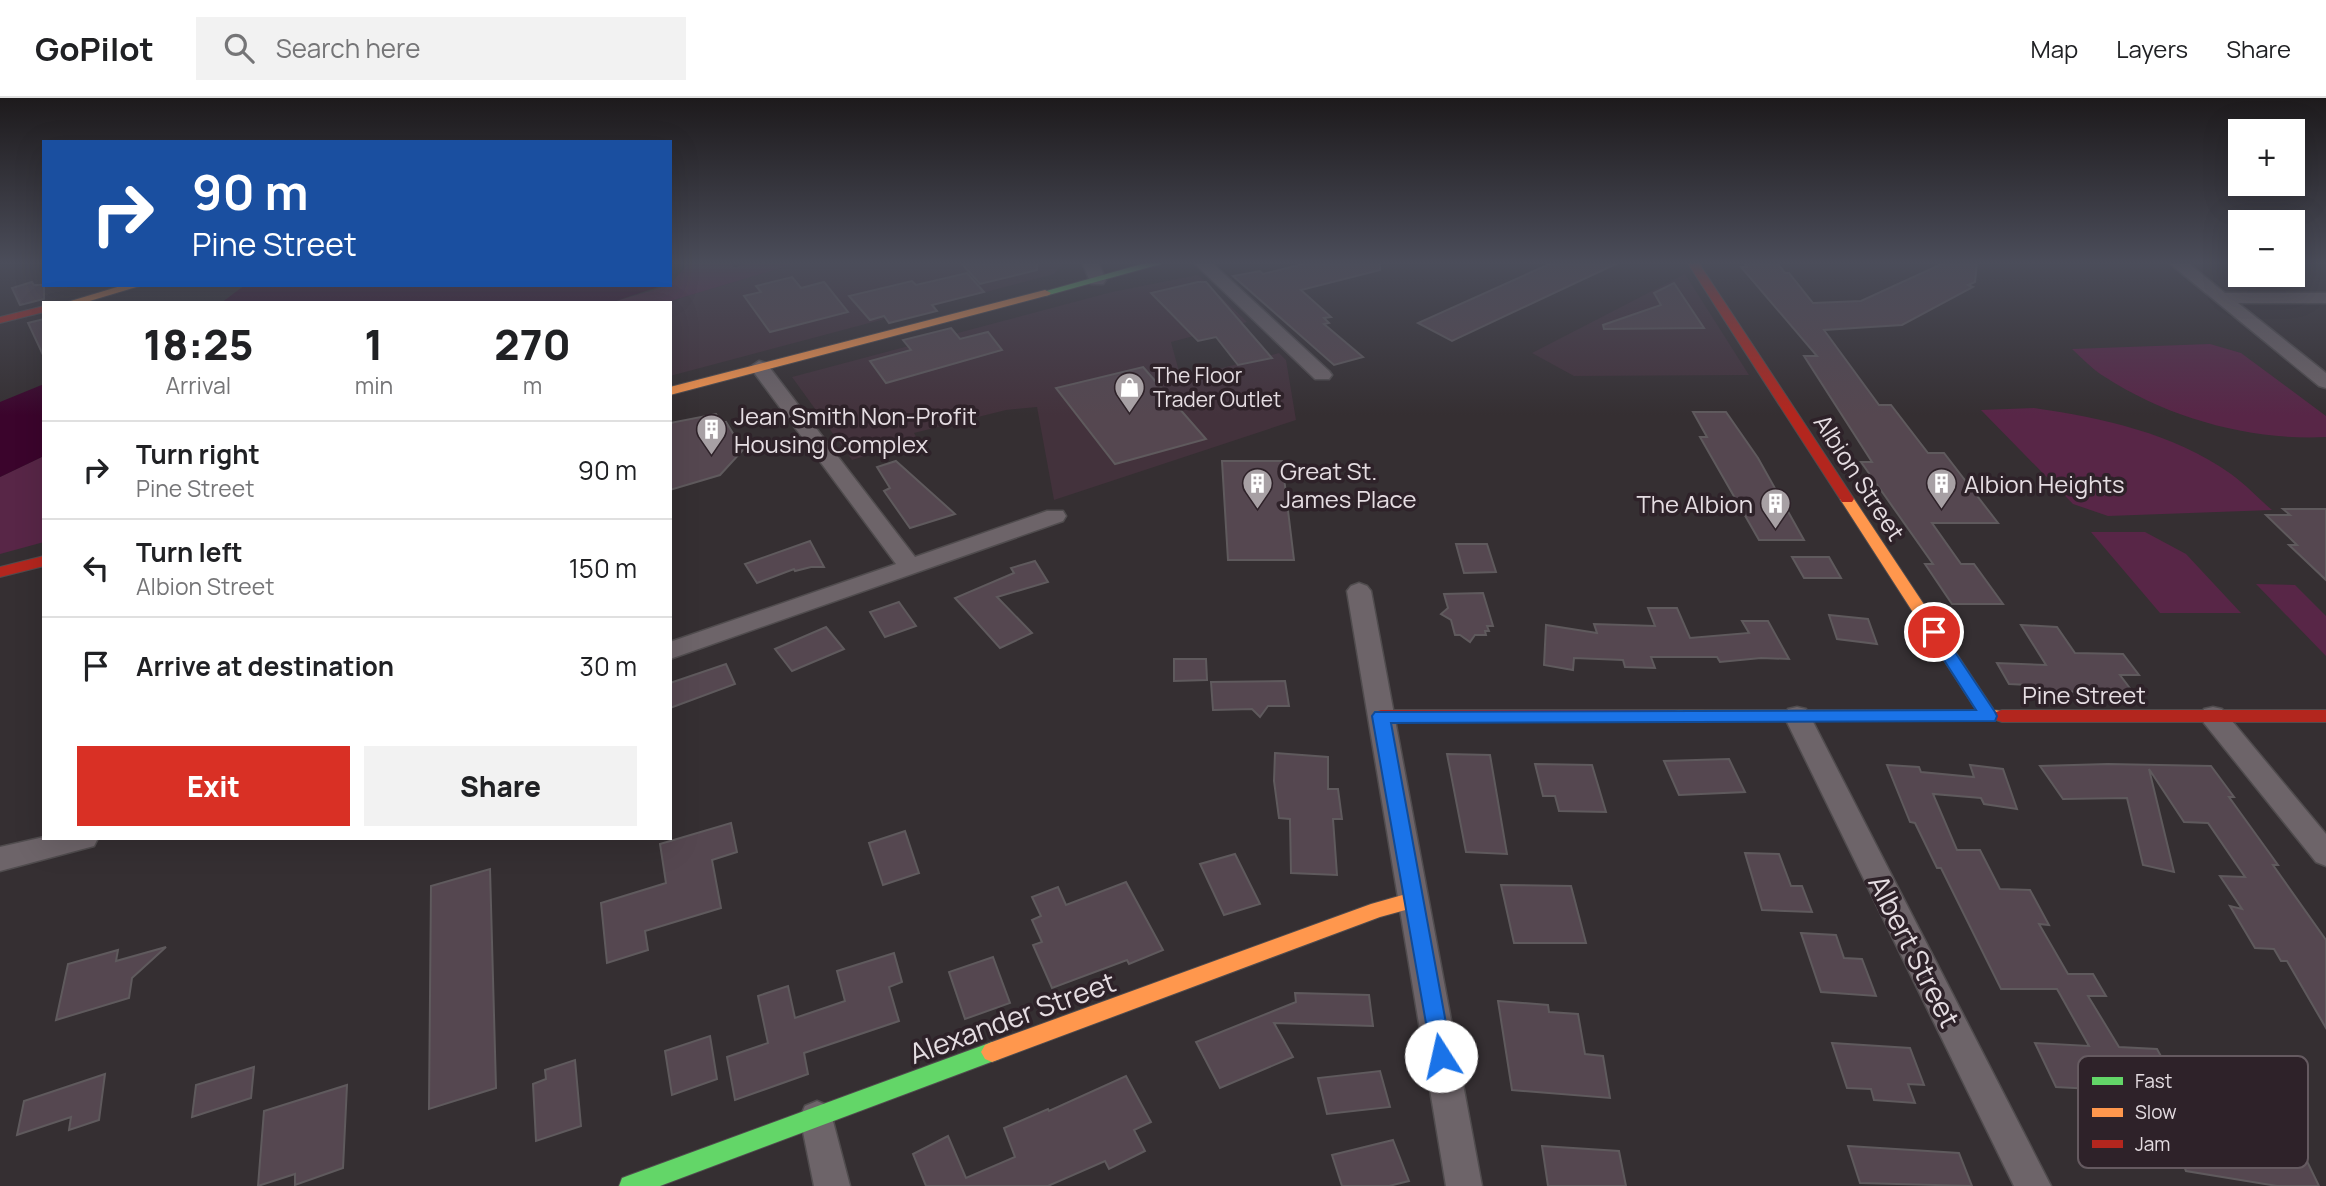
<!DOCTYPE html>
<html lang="en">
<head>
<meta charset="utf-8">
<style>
  body { margin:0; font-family:Manrope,sans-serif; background:#f2f2f2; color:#202124; height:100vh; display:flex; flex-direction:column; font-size:26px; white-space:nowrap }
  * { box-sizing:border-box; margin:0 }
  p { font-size:23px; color:#757577 }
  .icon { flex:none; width:38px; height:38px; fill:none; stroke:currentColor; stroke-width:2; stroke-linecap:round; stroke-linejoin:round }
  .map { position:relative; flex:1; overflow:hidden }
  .details { position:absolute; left:42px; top:203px; width:630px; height:539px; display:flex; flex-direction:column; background:#fff; border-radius:0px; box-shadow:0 7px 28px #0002 }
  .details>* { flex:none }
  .banner { position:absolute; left:42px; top:42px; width:630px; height:147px; border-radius:0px; box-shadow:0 7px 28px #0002; background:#1a4fa0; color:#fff; overflow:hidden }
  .controls { position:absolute; left:2228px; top:21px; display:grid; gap:14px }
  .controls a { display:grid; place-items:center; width:77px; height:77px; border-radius:0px; background:#fff; box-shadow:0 7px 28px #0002; font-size:35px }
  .pin { position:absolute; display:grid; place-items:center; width:60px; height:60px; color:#fff; margin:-30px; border:4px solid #fff; border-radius:50%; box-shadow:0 2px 7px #0007 }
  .me { position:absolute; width:77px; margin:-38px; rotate:350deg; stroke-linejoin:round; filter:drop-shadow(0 0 5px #0008) }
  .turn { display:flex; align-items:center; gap:24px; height:147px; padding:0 35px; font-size:32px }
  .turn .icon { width:91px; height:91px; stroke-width:2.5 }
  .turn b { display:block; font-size:49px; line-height:60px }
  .eta { display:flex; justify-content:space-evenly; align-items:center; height:119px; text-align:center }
  .eta b { font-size:42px; font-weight:800; line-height:49px }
  .primary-button { display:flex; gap:14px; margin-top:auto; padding:14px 35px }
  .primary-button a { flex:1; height:80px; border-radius:0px; background:#d93025; color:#fff; font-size:28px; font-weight:800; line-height:80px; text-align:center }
  .primary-button a+a { background:#f2f2f2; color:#202124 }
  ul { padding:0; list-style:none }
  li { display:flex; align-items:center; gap:21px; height:98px; padding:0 35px; border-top:2px solid #e0e0e0 }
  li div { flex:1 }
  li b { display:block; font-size:26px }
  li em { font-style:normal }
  header { display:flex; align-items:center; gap:42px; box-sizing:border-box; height:98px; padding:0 35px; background:#fff; border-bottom:2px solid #e0e0e0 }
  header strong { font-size:33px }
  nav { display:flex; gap:38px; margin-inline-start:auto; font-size:24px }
  .search { width:490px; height:63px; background:#f2f2f2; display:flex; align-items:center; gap:18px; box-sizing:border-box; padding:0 24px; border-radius:0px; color:#757577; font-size:26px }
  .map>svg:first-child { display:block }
  .built { fill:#43323c }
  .green { fill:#582647 }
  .water { fill:#3b042c }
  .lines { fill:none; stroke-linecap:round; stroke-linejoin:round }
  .stream { stroke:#3b042c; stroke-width:6 }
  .building { fill:#554750; stroke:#5f5a5d; stroke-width:2 }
  .street-casing { stroke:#504c4e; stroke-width:3 }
  .fast-casing { stroke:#504c4e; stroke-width:2 }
  .slow-casing { stroke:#504c4e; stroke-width:2 }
  .jam-casing { stroke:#504c4e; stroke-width:2 }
  .street { fill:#6d6469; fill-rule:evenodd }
  .fast { fill:#63d668; fill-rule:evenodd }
  .slow { fill:#ff974d; fill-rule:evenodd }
  .jam { fill:#b3261e; fill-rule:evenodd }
  .route { fill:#1a73e8; stroke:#114b97; stroke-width:2 }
  .labels { text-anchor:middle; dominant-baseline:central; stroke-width:7; stroke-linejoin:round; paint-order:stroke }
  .far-poi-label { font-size:21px; fill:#e5dde2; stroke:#2e2229; text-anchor:start }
  .poi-label { font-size:24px; fill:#e5dde2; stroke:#2e2229; text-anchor:start }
  .street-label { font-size:24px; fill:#e5dde2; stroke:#2e2229 }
  .near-street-label { font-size:28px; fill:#e5dde2; stroke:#2e2229 }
  .key { fill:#2e2229; stroke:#655a60; stroke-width:2 }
  .key-label { font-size:19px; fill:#e5dde2 }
</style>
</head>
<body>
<header>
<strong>GoPilot</strong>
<div class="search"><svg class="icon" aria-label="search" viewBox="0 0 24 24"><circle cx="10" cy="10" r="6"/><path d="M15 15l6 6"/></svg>Search here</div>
<nav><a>Map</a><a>Layers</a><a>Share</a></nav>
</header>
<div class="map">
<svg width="2326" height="1088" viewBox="0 0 2326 1088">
  <rect width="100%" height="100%" fill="#352f32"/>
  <g class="built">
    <polygon points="801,164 1064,164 1054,176 670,278 670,205 664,205"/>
    <polygon points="1685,176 1749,277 1574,278 1532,255"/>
    <polygon points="1198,177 1247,224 1171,244 1181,281 1279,255 1286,262 1296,322 1054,402 1037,309 1006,312 914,335 918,342 852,362 792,279 1112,194"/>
  </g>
  <g class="green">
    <polygon points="677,164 801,164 664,205 610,205 670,187 686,168"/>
    <path d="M2210 246 2241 255 2326 318V339C2251 343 2168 320 2105 279 2093 272 2082 260 2072 251Z"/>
    <path d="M2034 310C2103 320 2173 335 2231 376 2245 386 2258 400 2272 412L2108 418 2073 406 1981 312Z"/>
    <polygon points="44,358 44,444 0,456 0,379"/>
    <polygon points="2091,434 2145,434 2186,456 2241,515 2160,515"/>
    <polygon points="2256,486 2295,487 2326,518 2326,558"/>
  </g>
  <g class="water">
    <polygon points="245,187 664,187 610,205 221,205"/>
    <polygon points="44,286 44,358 0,379 0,304"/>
  </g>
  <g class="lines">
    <polyline class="stream" points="735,166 740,164"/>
  </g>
  <g class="building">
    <polygon points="960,164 1037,164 1037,172 980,186"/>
    <polygon points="1311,164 1380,164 1380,172 1301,192 1331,219 1324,220 1329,225 1324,226 1363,259 1334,267 1233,178 1260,173 1263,176"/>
    <polygon points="1554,164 1620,164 1452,243 1418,225"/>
    <polygon points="1744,164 1777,164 1785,175 1789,175 1813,205 1861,203 1946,164 1977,164 1975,184 1968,187 1973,189 1902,227 1824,232 1879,307 1891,307 1928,355 1944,355 1998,425 1932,425 1961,466 1974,466 2003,506 1952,506 1925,466 1933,466 1861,364 1872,364 1804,258 1817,258 1741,169 1747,169"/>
    <polygon points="967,175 984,194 932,207 937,213 889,225 884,218 870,222 849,198 912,183 916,187"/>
    <polygon points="792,179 801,190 824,184 848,214 770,234 744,198 761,194 756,188"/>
    <polygon points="32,184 34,187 44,187 44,201 20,207 12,190"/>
    <polygon points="1198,184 1206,184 1272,260 1238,267 1216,239 1198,243 1151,195"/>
    <polygon points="1674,185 1704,230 1604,231 1603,227 1661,207 1654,195"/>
    <polygon points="44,221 44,259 28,225"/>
    <polygon points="951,230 960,241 988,234 1002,252 886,285 870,263 911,252 903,242"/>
    <polygon points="1143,269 1206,341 1115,366 1056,290"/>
    <polygon points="1693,314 1726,314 1758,360 1804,442 1759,442 1700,339 1707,339"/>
    <polygon points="716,316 722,325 726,324 743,352 720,377 670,392 670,325"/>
    <polygon points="896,363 955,416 910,430 884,393 890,390 877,369"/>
    <polygon points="1222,363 1282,363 1294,462 1228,462"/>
    <polygon points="2283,411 2326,411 2326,482 2289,447 2297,447 2266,417 2290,417"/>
    <polygon points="810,443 824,469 811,469 795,473 794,471 757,485 745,466"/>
    <polygon points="1456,446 1487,446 1496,474 1464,475"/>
    <polygon points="1792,459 1829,459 1841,480 1804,480"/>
    <polygon points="1035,463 1048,484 997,499 1032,535 1000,550 955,500 1014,475 1011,470"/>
    <polygon points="1483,495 1493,528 1487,528 1489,533 1485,533 1486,537 1475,537 1470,544 1460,537 1455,537 1451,522 1441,516 1448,510 1444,496"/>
    <polygon points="899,504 916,528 885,539 870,514"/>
    <polygon points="1648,510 1677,510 1690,540 1749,535 1742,523 1768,523 1789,561 1761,560 1720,564 1717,559 1651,559 1655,570 1625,569 1623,562 1574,560 1573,572 1544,567 1546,527 1597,535 1594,526 1655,528"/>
    <polygon points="1829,517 1868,521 1877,546 1837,541"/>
    <polygon points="2021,527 2057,529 2075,555 2123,556 2139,577 2120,577 2132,593 2033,594 2029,587 2009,586 1997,565 2046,567"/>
    <polygon points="826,529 844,551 792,573 775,551"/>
    <polygon points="1174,561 1206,561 1207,582 1174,583"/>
    <polygon points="726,566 735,586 670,610 670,585"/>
    <polygon points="1285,583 1289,608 1268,608 1260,619 1252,611 1213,612 1211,584"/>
    <polygon points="1275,655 1328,659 1328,691 1338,691 1342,721 1333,721 1337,777 1291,775 1290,721 1279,720 1274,683"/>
    <polygon points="1447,656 1490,657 1507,756 1466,754"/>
    <polygon points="1729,661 1745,694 1679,697 1664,663"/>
    <polygon points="1535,666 1592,667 1606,714 1559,713 1555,698 1543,698"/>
    <polygon points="2108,666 2211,668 2234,699 2229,699 2278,767 2273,767 2326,842 2326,930 2287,863 2281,863 2274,851 2255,850 2230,808 2242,811 2220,778 2245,779 2208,725 2184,724 2149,671 2174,774 2143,767 2127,700 2063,701 2040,668"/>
    <polygon points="1887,667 1919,669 1921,674 1974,679 1970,667 2003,671 2017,711 1984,706 1981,700 1933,696 1957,752 1980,752 2000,791 2030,792 2049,827 2039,826 2068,876 2093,876 2106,898 2088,898 2119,949 2157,951 2175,984 2104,980 2111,992 2056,989 2035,945 2089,948 2057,891 2001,891 1941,770 1937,770 1915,725 1910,724"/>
    <polygon points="731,725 737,754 712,762 721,810 645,833 648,852 607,865 601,805 666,785 660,746"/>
    <polygon points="905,733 919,775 883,787 869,745"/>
    <polygon points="1745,755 1779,756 1791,788 1802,788 1812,814 1762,812"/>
    <polygon points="1235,756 1260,806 1224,817 1200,766"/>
    <polygon points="490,771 496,990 429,1011 431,788"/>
    <polygon points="1126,784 1163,852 1129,866 1127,862 1052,890 1033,847 1042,844 1032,822 1041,818 1032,799 1058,789 1066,807"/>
    <polygon points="1501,787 1571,788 1586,845 1514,845"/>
    <polygon points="1801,835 1836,837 1844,860 1862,861 1876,898 1821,894"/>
    <polygon points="166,849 132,880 129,900 56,922 68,866 118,852 116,863"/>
    <polygon points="894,855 902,884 889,889 899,923 804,955 808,976 735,1002 727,959 768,945 758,898 788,888 795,920 845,903 837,873"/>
    <polygon points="993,859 1010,905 965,921 949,874"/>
    <polygon points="1295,895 1369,897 1373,928 1274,925 1293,959 1220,990 1196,944 1296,904"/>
    <polygon points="1498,903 1548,907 1549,914 1578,916 1585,956 1603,958 1610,1000 1512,992"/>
    <polygon points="710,938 717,981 672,997 665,953"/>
    <polygon points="1832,945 1910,950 1924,987 1908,986 1915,1005 1874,1002 1871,991 1847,990"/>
    <polygon points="575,962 581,1028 536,1043 533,986 546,981 545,972"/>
    <polygon points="254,969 251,1000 192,1019 196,987"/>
    <polygon points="1380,973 1390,1009 1327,1016 1318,980"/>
    <polygon points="105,976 99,1022 69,1032 71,1019 17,1037 24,1003"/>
    <polygon points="1126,978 1151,1024 1134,1032 1145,1053 1109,1071 1105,1063 1048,1088 926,1088 913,1056 948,1038 966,1080 1015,1059 1004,1030 1048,1011 1049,1013"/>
    <polygon points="347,987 343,1070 295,1087 295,1076 258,1088 264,1013"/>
    <polygon points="1393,1042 1409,1083 1389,1088 1342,1088 1332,1057"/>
    <polygon points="2174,1044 2254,1056 2251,1050 2304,1057 2319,1088 2277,1088 2186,1073"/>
    <polygon points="1542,1048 1619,1053 1626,1088 1548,1088"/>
    <polygon points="1848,1048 1959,1055 1972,1088 1860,1085"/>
  </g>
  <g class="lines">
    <defs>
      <g id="street">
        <polygon points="1082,164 1098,164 1106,182 1103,186 1091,186"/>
        <polygon points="1193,164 1211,164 1329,273 1332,277 1329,281 1315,281"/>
        <polygon points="2168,164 2187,164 2225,195 2326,195 2326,205 2238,205 2326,275 2326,290 2319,288"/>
        <polygon points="759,263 766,265 915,459 1047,413 1063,413 1066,418 1063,423 670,561 670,544 896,466 750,269"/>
        <polygon points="1359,485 1367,488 1371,493 1482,1088 1446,1088 1347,493 1351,488"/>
        <polygon points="1797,609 1806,611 1810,618 2051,1088 2014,1088 1784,618 1788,611"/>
        <polygon points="2213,609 2222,611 2326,736 2326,768 2316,764 2204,625 2200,618 2204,611"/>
        <polygon points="44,739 98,740 94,748 0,773 0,749"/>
        <polygon points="817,1003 829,1008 850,1088 814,1088 800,1019 805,1008"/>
      </g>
      <g id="fast">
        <polygon points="1149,164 1168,164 1045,198 1039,195"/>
        <polygon points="992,944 999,947 1003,954 999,961 660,1088 619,1088 622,1080 630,1077"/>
      </g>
      <g id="slow">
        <polygon points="124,187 143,187 83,205 64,205"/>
        <polygon points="1045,192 1051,195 1049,197 670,297 670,289"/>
        <polygon points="1847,397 1854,401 1994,612 2008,614 2010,618 2008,622 1669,622 1667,618 1669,614 1675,612 1976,612 1840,401"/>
        <polygon points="1413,794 1420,796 1423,802 1420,808 1380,819 992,964 985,961 981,954 985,947 992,944 1371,806"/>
      </g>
      <g id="jam">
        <polygon points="1687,164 1698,164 1854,401 1852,404 1842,404 1840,401"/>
        <polygon points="44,208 44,214 0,225 0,219"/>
        <polygon points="44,458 44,468 0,479 0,469"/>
        <polygon points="1381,612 1675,612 1681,614 1683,618 1681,622 1675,624 1381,624 1375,622 1373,618 1375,614"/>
        <polygon points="2002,612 2326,612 2326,624 2002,624 1996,622 1994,618 1996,614"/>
      </g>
    </defs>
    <use href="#street" class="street-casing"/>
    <use href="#fast" class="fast-casing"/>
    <use href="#slow" class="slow-casing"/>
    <use href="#jam" class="jam-casing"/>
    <use href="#street" class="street"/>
    <use href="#fast" class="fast"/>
    <use href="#slow" class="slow"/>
    <use href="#jam" class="jam"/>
  </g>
  <linearGradient id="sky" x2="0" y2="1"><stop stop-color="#1d1a1c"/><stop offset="0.52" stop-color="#4b4d5a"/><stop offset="1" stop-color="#4b4d5a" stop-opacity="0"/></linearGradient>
  <rect width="2326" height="317" fill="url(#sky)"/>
  <polygon class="route" points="1934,528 1939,530 1995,614 1997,618 1995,623 1391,625 1452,958 1449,965 1441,968 1433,965 1372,618 1375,614 1976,612 1926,534"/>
  <defs>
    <symbol id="shop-pin" viewBox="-11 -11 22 30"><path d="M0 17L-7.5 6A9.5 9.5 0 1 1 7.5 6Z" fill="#a7a0a4" stroke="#2e2229"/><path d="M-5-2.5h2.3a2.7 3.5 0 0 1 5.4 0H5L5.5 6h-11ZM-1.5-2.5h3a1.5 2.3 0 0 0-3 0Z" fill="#fff"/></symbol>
    <symbol id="building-pin" viewBox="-11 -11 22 30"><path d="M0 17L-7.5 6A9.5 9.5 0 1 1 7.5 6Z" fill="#a7a0a4" stroke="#2e2229"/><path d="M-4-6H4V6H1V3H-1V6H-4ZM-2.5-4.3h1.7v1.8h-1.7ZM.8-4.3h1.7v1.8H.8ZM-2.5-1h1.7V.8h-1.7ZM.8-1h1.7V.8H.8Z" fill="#fff"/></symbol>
  </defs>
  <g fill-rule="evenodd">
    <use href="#shop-pin" x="1112" y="272" width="35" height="47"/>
    <use href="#building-pin" x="694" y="314" width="35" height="47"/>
    <use href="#building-pin" x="1924" y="368" width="35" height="47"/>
    <use href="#building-pin" x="1240" y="368" width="35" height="47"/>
    <use href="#building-pin" x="1758" y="388" width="35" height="47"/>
  </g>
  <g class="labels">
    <g class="far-poi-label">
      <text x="1153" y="277">The Floor<tspan x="1153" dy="24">Trader Outlet</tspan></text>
    </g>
    <g class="poi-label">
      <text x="734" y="317">Jean Smith Non-Profit<tspan x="734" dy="28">Housing Complex</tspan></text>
      <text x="1280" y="372">Great St.<tspan x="1280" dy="28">James Place</tspan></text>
      <text x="1964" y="385">Albion Heights</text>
      <text x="1753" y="405" text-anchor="end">The Albion</text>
    </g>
    <g class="street-label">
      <text transform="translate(1860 379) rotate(57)">Albion Street</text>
      <text x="2084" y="596">Pine Street</text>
    </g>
    <g class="near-street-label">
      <text transform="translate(1915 853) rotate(63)">Albert Street</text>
      <text transform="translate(1012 919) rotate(-20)">Alexander Street</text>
    </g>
  </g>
  <rect x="2078" y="958" width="230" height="112" rx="10" class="key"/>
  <rect x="2092" y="979" width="31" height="8" fill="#63d668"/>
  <rect x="2092" y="1010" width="31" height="9" fill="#ff974d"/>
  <rect x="2092" y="1042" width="31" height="8" fill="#b3261e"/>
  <g class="key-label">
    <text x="2135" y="990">Fast</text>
    <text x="2135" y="1021">Slow</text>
    <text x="2135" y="1053">Jam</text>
  </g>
</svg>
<div class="controls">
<a>+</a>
<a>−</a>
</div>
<div class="pin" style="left:1934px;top:534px;background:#d93025"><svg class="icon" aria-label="arrive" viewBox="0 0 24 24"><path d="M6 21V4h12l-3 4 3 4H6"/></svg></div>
<svg class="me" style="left:1441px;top:958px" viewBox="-20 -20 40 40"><circle r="19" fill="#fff"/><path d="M0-13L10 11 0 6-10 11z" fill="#1a73e8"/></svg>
<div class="banner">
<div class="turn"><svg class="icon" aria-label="right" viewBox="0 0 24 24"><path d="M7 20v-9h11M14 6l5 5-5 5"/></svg><div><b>90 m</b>Pine Street</div></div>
</div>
<section class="details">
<div class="eta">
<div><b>18:25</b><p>Arrival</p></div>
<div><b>1</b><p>min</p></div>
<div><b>270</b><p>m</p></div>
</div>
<ul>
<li><svg class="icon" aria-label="right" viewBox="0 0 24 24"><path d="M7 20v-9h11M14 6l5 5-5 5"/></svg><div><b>Turn right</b><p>Pine Street</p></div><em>90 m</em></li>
<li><svg class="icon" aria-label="left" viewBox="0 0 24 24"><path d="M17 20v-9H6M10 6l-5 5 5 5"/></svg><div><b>Turn left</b><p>Albion Street</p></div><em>150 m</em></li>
<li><svg class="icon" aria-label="arrive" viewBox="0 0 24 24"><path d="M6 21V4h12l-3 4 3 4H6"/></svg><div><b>Arrive at destination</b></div><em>30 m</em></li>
</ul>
<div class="primary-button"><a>Exit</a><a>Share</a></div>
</section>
</div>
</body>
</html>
